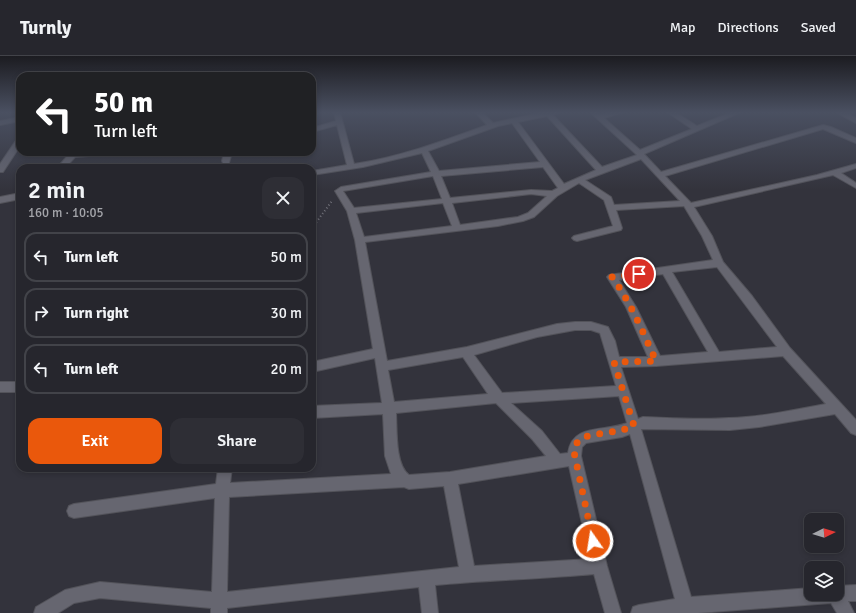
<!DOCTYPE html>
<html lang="en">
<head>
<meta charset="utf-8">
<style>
  body { margin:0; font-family:Signika,sans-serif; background:#2e2e35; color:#f1f3f6; height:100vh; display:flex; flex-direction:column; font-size:15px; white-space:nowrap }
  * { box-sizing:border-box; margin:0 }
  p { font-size:13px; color:#a4a5aa }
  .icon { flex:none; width:22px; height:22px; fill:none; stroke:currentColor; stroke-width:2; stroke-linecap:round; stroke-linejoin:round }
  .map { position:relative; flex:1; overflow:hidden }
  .side { position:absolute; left:16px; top:108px; width:300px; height:308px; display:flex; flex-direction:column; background:#26262d; border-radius:12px; box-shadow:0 2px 6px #0003,0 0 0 1px #424349 }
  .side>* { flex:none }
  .guide { position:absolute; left:16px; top:16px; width:300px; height:84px; border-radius:12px; box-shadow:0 2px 6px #0003,0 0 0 1px #424349; background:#202124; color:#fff; overflow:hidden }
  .needle { width:26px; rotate:85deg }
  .tools { position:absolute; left:804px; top:457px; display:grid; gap:8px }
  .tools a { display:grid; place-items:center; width:40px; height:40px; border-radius:8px; background:#26262d; box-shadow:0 2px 6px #0003,0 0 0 1px #424349; font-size:20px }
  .pin { position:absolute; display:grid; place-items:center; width:34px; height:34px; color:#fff; margin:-17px; border:2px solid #fff; border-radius:50%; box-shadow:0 1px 4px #0007 }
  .me { position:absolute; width:44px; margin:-22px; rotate:347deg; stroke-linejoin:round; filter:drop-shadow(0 0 3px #0008) }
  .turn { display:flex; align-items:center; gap:14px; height:84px; padding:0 12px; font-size:18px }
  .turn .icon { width:52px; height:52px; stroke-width:2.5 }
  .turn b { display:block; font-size:28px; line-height:34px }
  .round { display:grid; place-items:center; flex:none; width:42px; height:42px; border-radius:12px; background:#2e2e35 }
  .summary { display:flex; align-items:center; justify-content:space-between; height:68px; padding:0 12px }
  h1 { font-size:24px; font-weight:600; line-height:30px }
  .button { display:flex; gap:8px; margin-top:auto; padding:8px 12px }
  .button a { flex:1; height:46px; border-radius:12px; background:#ea580c; color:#fff; font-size:16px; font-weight:600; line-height:46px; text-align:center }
  .button a+a { background:#2e2e35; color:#f1f3f6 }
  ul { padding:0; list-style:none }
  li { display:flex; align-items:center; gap:12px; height:50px; margin:0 8px 6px; padding:0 4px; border:2px solid #424349; border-radius:12px }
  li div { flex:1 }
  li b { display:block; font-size:15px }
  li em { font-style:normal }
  header { display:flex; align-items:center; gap:24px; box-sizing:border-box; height:56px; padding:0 20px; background:#26262d; border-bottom:1px solid #424349 }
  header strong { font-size:19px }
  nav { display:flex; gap:22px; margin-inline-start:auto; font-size:14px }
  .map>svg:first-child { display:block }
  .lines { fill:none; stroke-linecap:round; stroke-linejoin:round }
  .minor-casing { stroke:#53535a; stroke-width:2 }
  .path { stroke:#72727a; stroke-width:2; stroke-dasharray:1 2.5; stroke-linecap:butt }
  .minor { fill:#666670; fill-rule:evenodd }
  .route { stroke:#ea580c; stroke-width:7; stroke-dasharray:0 12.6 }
</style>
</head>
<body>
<header>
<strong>Turnly</strong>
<nav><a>Map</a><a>Directions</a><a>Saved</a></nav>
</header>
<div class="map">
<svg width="856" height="557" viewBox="0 0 856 557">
  <rect width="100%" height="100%" fill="#33333c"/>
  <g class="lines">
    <defs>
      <g id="minor">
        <path d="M334 56H340L354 108C400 101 443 85 487 69L475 56H482L493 67 544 56H560L553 59 602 111 637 99 590 56H597L600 59 610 56H624L604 62 640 94 692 73 667 56H675L697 70 732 56H741L644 98 661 116 823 69 831 71 856 82V87L823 73 665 120 691 147 817 119 856 108V112L841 117 856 127V132L833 119 694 151 712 180 723 206 752 240 790 292 856 364V379L851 377 835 358 759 371 730 374 641 373 691 541 811 532V538H837V530L856 529V545H848L854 557H837L831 547 698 557H631L633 551 639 549 675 543 630 378 622 381 586 387 582 391 581 400 607 510 621 557H605L594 518C541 523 487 524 435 529L438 557H422L419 531 227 552V557H211V552L100 542 74 547 58 557H34L36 551 65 534 100 526 212 536 215 442 74 462 69 460 67 455 69 450 74 448 216 428 218 412H232L230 427 391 418 385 400 383 358 312 362V350L382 347 375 302 312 316V306L373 293 355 184 347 155 335 135 341 131 431 116 422 97 363 111 312 119V115L347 109 337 69 312 76V72L336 65ZM547 60 596 114 564 128 518 66ZM512 67 540 106 439 115 428 95 498 70ZM641 103 680 145 614 149 611 141 585 124ZM543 111 558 132 552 135 531 134 450 142 441 120ZM433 120 442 143 354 152 343 135ZM579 127 604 144 613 170 574 180 572 182 574 184 577 185 621 174 622 172 616 154 684 150 702 180 713 204 609 219 607 221 626 251 648 301H619L615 285 608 271 591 266H575L557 268 467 291 387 305 365 186 498 170 523 165 534 161 557 140ZM531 138 547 140 528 157 518 161 460 169 452 147ZM443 147 452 170 364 181 356 157ZM717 211 777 291 719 296 672 216ZM663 218 708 296 660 300 636 251 619 224ZM575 274H591L600 277 616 330 502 337 474 299 537 281ZM783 300 826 348C794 354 762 361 729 362 700 364 672 362 643 361L638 363 621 311 656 310ZM463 301 488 338 394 346 388 314ZM619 340 627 367C605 376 572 367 568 397L560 398 542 375 511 347ZM496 347 532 383 546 400 450 416 409 419C395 409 397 374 396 357ZM569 410 590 503 474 510 458 428ZM444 430 459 511 227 536 229 441 404 431 409 433Z"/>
        <polygon points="836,56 845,56 856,62 856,67"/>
        <polygon points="20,61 20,65 0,69 0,65"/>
        <polygon points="17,83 20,83 20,90 3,116 0,116 0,108"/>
        <polygon points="83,96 119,96 115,98 75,101 65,112 57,112 70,97"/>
        <polygon points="224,96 232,96 229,107 223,107 222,105"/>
        <polygon points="20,137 20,143 0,147 0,141"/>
        <rect x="0" y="326" width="20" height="10"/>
      </g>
    </defs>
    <use href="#minor" class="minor-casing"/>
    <polyline class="path" points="312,172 332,145"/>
    <use href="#minor" class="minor"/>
  </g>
  <linearGradient id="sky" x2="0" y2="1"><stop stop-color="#1c1c21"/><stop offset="0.42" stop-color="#4a5061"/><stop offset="1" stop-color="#4a5061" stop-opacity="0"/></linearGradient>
  <rect width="856" height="134" fill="url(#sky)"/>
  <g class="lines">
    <path class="route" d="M593 485 574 396C575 392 576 387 579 384 586 377 621 377 634 370L614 306 656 305C643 276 631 247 612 221L639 218"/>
  </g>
</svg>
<div class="tools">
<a><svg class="needle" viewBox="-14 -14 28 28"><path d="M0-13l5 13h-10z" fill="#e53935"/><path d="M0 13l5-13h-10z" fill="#a4a5aa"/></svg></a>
<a><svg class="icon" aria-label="layers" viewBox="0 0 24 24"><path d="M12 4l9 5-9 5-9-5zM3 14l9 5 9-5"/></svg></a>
</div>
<div class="pin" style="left:639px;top:218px;background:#d93025"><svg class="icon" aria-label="arrive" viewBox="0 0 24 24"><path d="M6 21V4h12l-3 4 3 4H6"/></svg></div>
<svg class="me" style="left:593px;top:485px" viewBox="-20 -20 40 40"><circle r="17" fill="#ea580c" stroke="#fff" stroke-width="3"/><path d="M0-11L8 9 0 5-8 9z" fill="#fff"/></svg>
<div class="guide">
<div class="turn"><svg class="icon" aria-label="left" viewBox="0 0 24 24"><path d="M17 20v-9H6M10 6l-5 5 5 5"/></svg><div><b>50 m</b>Turn left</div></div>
</div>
<section class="side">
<div class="summary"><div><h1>2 min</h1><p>160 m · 10:05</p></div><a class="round"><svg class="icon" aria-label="close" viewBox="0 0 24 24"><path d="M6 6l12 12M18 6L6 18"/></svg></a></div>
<ul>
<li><svg class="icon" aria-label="left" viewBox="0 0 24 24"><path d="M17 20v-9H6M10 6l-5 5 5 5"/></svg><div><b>Turn left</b></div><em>50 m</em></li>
<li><svg class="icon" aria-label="right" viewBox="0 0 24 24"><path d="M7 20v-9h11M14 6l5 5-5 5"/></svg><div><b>Turn right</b></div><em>30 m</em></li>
<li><svg class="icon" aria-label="left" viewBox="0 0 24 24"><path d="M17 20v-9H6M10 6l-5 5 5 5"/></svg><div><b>Turn left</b></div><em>20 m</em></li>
</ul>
<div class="button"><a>Exit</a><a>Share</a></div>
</section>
</div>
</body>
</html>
